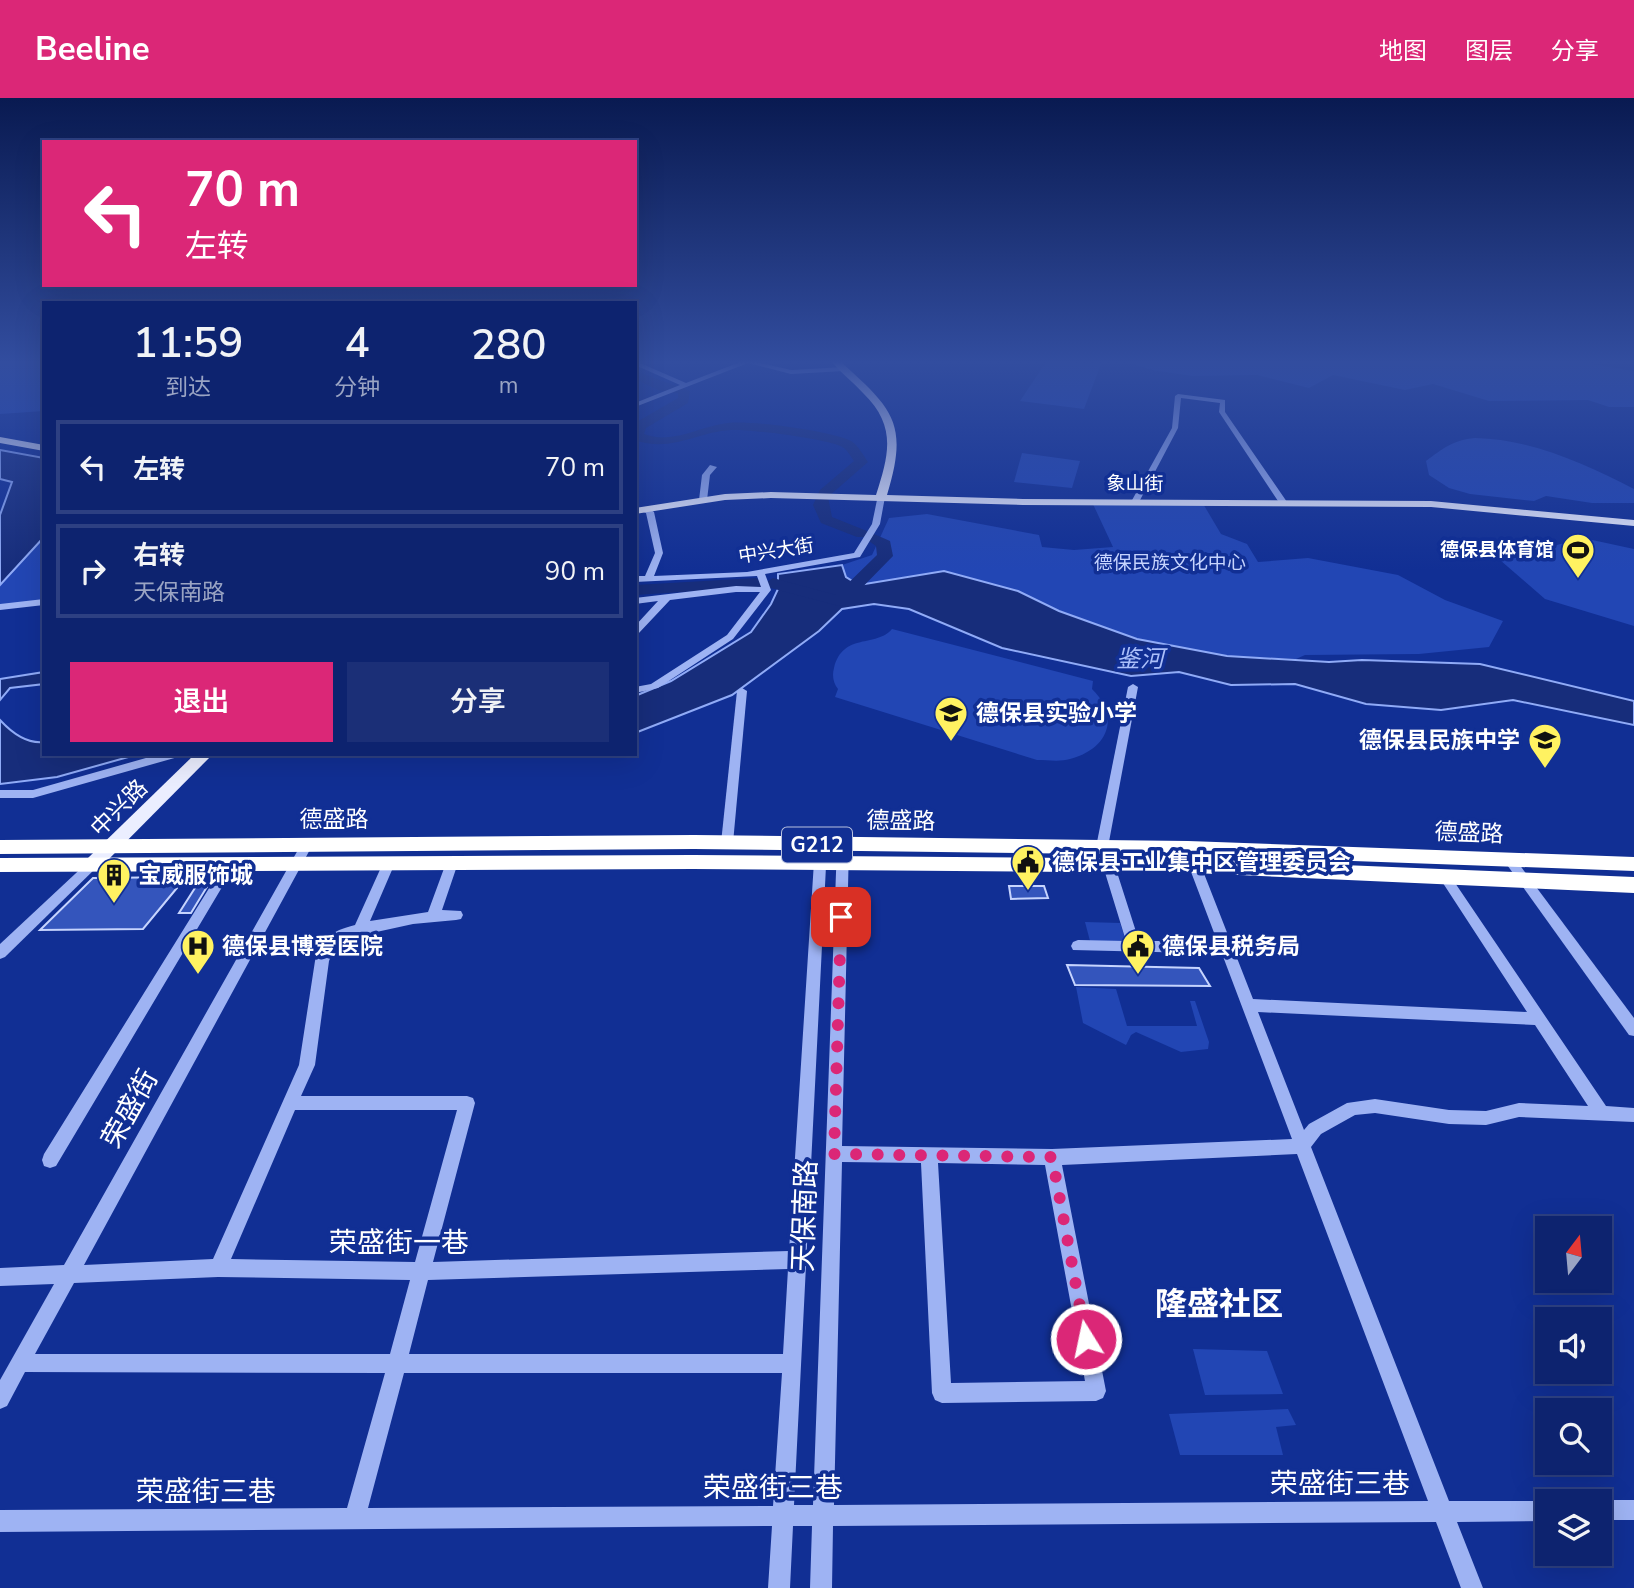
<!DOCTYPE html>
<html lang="zh">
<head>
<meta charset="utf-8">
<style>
  body { margin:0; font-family:"Nunito Sans","Noto Sans SC",sans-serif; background:#1b2f77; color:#f1f3f6; height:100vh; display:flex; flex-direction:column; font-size:26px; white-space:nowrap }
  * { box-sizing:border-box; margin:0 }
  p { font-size:23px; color:#9aa4c3 }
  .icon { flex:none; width:38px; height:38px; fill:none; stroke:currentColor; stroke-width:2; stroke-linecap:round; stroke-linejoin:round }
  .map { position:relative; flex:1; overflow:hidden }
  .side { position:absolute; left:42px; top:203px; width:595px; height:455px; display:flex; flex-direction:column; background:#0d236f; border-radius:0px; box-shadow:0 7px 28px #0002,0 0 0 2px #2d4082 }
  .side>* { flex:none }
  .hud { position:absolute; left:42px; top:42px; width:595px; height:147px; border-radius:0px; box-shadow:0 7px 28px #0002,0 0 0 2px #2d4082; background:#db2777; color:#fff; overflow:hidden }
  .needle { width:46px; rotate:16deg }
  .controls { position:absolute; left:1535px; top:1118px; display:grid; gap:14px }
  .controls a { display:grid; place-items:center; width:77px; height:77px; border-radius:0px; background:#0d236f; box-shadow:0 7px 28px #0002,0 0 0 2px #2d4082; font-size:35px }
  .pin { position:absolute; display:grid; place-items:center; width:60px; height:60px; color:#fff; margin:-30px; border-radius:14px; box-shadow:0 4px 10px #0006 }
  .me { position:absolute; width:77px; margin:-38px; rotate:350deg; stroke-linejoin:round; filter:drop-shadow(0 0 5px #0008) }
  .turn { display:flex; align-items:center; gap:24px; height:147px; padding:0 28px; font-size:32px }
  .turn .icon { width:91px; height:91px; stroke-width:2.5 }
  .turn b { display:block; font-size:49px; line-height:60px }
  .eta { display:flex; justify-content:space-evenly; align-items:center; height:119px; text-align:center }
  .eta b { font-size:42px; font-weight:600; line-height:49px }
  .button { display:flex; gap:14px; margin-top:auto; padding:14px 28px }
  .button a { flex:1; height:80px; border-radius:0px; background:#db2777; color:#fff; font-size:28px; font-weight:600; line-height:80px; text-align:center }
  .button a+a { background:#1b2f77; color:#f1f3f6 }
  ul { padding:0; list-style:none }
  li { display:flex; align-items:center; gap:21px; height:94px; margin:0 14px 10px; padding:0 14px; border:4px solid #2d4082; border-radius:0px }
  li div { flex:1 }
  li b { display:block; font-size:26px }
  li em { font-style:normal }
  header { display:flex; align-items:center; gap:42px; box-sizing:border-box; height:98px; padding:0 35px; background:#db2777; color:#fff }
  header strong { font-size:33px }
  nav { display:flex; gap:38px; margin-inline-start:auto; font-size:24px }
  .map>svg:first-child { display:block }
  .green { fill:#2246b4 }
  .water { fill:#172d7b; stroke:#90abf7; stroke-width:2 }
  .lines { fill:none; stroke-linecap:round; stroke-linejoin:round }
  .river { fill:#172d7b; fill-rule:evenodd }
  .building { fill:#3455bc; stroke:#c6d4fe; stroke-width:2 }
  .minor { fill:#9eb3f3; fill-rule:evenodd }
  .major { fill:#ebeeff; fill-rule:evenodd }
  .highway { fill:#fff; fill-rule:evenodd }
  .route { stroke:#db2777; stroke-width:12; stroke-dasharray:0 21.6 }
  .labels { text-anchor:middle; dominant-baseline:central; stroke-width:7; stroke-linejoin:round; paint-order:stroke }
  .far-street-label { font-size:19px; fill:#fff; stroke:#112f94 }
  .far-poi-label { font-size:19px; font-weight:bold; fill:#fff; stroke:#112f94; text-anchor:end }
  .far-park-label { font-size:19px; fill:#c6d4fe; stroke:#112f94 }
  .shield { fill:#112f94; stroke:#b8c1df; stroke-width:2 }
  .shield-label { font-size:21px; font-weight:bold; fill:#fff }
  .poi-label { font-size:23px; font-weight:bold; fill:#fff; stroke:#112f94; text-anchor:start }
  .street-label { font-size:23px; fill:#fff; stroke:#112f94 }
  .water-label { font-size:24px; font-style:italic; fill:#abbffa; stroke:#112f94 }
  .near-street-label { font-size:28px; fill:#fff; stroke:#112f94 }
  .near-quarter-label { font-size:32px; font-weight:bold; fill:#fff; stroke:#112f94 }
</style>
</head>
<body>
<header>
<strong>Beeline</strong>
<nav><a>地图</a><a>图层</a><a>分享</a></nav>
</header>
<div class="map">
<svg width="1634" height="1490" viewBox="0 0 1634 1490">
  <rect width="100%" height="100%" fill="#112f94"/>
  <g class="green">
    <polygon points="0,264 44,264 44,313 0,316"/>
    <polygon points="1046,264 1101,266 1084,311 1020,303"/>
    <polygon points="1127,264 1580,264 1634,273 1634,309 1609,309 1588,302 1489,303 1433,286 1405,292 1333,277 1309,290 1257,277 1192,278 1152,272"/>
    <path d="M1475 340C1531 341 1585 366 1634 391V405H1592L1546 398 1534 403 1470 396 1449 390 1429 377 1426 363C1442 351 1453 342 1475 340Z"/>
    <polygon points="1022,355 1080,363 1072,390 1014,384"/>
    <polygon points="1092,404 1202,404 1221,436 1247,446 1258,464 1308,460 1398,477 1445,502 1503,523 1489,549 1419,556 1305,557 1296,561 1227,558 1137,541 1059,513 1018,493 944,473 858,487 846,479 842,467 872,457 889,420 927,416 1039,437 1042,449 1074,452 1113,449"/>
    <polygon points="1583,440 1634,451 1634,528 1545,501 1500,462"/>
    <polygon points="41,442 44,442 44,504 0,509 0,487"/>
    <path d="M892 531 1093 583 1092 591C1121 619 1108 651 1070 661 1060 664 1048 662 1037 662L835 599 838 591C833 585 832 577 834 570 843 534 876 550 892 531Z"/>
    <polygon points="1085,824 1120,825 1126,843 1090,843"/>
    <polygon points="1076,889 1116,891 1127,928 1197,928 1190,903 1195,903 1209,944 1208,951 1181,954 1136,934 1131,937 1126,947 1083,925"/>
    <polygon points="1193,1251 1267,1253 1283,1296 1205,1297"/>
    <polygon points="1288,1311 1296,1327 1276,1329 1283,1357 1180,1357 1169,1316"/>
  </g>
  <g class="water">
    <polygon points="0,352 44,360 44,439 0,487 0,417 12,384 0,381"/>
    <polygon points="842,467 846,479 859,487 944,473 1018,493 1059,513 1137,541 1227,558 1329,564 1362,562 1480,566 1634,603 1634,627 1513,602 1441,612 1366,606 1295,586 1231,587 1179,574 1131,578 1002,550 909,511 874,506 842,511 819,533 732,597 635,635 635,598 671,583 751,534 771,506 778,491 778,476"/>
    <polygon points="44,574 44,586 10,590 0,602 0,581"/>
    <path d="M0 622C11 634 27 646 44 644V656H139L57 679 0 686Z"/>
  </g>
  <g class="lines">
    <g class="river">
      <path d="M635 273 690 293 688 305 646 330 644 336C673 347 700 328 728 325 751 322 831 333 851 343 858 347 863 357 868 364L828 399 832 419 867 433V439H857L821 425 813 407 820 392 854 363C851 359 848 353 844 350 831 341 749 331 731 332 696 334 671 355 635 342V325L678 300V295L658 292 635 281Z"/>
      <polygon points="874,436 890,443 893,458 845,507 839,508 767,489 765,485 773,480 836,497 877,457 876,448 866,441"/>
      <polygon points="756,480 764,485 762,489 635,497 635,487"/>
    </g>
  </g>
  <g class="building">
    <polygon points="186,779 143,831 40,832 93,780"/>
    <polygon points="202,779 213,779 191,815 179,815"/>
    <polygon points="1009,788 1044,788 1048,800 1011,801"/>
    <polygon points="1067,867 1199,870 1210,888 1075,887"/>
  </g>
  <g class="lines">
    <g class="minor">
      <polygon points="635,264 641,264 640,265 686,285 740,264 756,264 791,272 844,269 847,271 844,273 791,276 748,265 635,309 635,305 680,287 635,267"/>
      <polygon points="1178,296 1225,302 1225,314 1287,404 1286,406 1280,406 1219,314 1220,305 1181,300 1178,330 1139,404 1132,406 1131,404 1172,330 1175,298"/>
      <polygon points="710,367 717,369 710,377 707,402 703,404 699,402 702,377"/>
      <polygon points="878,397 885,399 880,426 860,459 765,476 771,492 733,541 658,590 635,595 635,589 651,586 727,537 760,494 736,494 670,502 638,536 635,537 635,528 658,503 635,506 635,500 736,488 761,489 757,478 635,484 635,478 645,478 655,455 646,415 641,413 641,409 647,409 654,414 663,455 654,478 747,474 854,455 872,426"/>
      <polygon points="44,501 44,507 0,512 0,506"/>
      <polygon points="1133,586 1138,589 1108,749 1102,754 1096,749 1128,589"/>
      <polygon points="742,590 747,593 733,745 727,749 721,745 737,593"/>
      <polygon points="160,656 179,656 178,659 33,700 0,700 0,692 33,692"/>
      <path d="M307 742 313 746 84 1167 213 1161 299 967 315 863C323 838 330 834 355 827L383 765 385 762H393L395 765 370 823 428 814 446 765 448 762H456L458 765 442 812 461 813 463 817 461 821 456 822 413 826 349 840 335 848 329 863 315 967 301 998H467L473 1000 475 1005 433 1164 789 1153 815 748 821 743 825 745 827 748 794 1407H813L837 747 839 744 843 743 849 747 842 1048 1052 1051 1292 1041 1182 750 1184 747H1192L1194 750 1253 901 1527 914 1439 779 1441 776H1449L1606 1008 1634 1010V1024L1519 1019 1486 1027 1449 1026 1375 1015 1355 1017 1321 1036 1311 1049 1449 1403H1547L1549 1404H1547V1423L1457 1424 1483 1490H1461L1436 1424 833 1428 832 1490H810L812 1428H793L790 1490H768L772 1428 0 1434V1412L347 1410 385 1275 25 1274 7 1308 0 1311V1282L54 1186 0 1188V1170L64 1167 303 743ZM1258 914 1535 927 1588 1008 1519 1005 1486 1013 1449 1012 1375 1001 1347 1005 1309 1026 1304 1032ZM295 1012H457L415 1164 231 1161ZM1297 1056 1428 1403 834 1407 842 1064 921 1065 932 1295 935 1302 942 1305 1096 1303 1103 1300 1106 1293 1062 1067ZM938 1065 1045 1067 1085 1283 951 1285ZM788 1171 783 1256H409L428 1182ZM218 1179 410 1182 390 1256H35L74 1185ZM404 1275H782L773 1408 368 1410Z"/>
      <polygon points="1509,756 1513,758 1634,920 1634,938 1629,937 1505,764 1503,761 1505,758"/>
      <polygon points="94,760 98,762 100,765 98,768 5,859 0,861 0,846 90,762"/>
      <polygon points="230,761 234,763 236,766 234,769 56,1068 50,1070 44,1068 42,1062 44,1056 226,763"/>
      <polygon points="1109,763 1113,765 1115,768 1139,843 1196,843 1201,845 1203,849 1201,853 1196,855 1073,852 1071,848 1073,844 1078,842 1126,843 1103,768 1105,765"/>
      <polygon points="1600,1402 1634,1402 1634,1422 1600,1422 1600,1404 1595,1404"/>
    </g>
    <g class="major">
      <path d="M832 264H841C893 311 909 325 887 397L1023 401 1431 403 1634 422V428L1431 409 1023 407 771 400 725 402 635 416V410L725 396 771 394 876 397C889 356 897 328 863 295 853 284 841 275 832 264Z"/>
      <polygon points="0,339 44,347 44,353 0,345"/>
      <polygon points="195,656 213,656 100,770 88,770 85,765 88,760"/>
    </g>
    <g class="highway">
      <polygon points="694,737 1188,743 1634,759 1634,773 1188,757 694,751 0,756 0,742"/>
      <polygon points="693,757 1194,761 1634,779 1634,795 1194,775 693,771 0,774 0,760"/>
    </g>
  </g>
  <linearGradient id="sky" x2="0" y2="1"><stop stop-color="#091a51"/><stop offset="0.56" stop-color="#324d9f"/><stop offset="1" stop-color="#324d9f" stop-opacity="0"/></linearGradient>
  <rect width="1634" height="472" fill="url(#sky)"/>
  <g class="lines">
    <polyline class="route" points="841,819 834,1056 1052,1059 1086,1241"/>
  </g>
  <defs>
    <symbol id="stadium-pin" viewBox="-11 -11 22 30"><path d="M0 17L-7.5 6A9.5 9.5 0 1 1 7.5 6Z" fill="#fff261" stroke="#112f94"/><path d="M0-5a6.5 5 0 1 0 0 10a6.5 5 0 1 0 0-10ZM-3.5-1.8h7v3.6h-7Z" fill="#111"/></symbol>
    <symbol id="school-pin" viewBox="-11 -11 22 30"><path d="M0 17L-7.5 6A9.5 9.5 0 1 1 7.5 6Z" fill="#fff261" stroke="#112f94"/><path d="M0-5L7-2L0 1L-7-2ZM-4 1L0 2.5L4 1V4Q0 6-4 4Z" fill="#111"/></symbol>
    <symbol id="civic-pin" viewBox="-11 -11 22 30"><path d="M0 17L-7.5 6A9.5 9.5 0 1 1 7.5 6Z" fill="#fff261" stroke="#112f94"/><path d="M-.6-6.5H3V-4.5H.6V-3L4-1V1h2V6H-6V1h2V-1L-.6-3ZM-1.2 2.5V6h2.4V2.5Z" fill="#111"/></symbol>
    <symbol id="building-pin" viewBox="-11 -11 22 30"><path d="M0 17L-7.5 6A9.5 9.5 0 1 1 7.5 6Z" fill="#fff261" stroke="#112f94"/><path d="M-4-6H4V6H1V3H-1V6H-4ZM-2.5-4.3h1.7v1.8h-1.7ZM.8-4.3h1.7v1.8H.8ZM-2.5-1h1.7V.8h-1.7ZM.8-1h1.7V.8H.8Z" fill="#111"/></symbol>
    <symbol id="hospital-pin" viewBox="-11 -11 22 30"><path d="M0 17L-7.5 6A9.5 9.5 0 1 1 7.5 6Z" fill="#fff261" stroke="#112f94"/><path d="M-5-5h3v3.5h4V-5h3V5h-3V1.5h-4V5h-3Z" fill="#111"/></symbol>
  </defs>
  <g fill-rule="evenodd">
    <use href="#stadium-pin" x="1559" y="433" width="38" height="52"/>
    <use href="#school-pin" x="932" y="596" width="38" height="52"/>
    <use href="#school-pin" x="1526" y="623" width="38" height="52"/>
    <use href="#civic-pin" x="1009" y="745" width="38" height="52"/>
    <use href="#building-pin" x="95" y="758" width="38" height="52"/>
    <use href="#hospital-pin" x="179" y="829" width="38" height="52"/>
    <use href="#civic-pin" x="1119" y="829" width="38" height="52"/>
  </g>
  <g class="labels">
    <g class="far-street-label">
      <text x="1135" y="386">象山街</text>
      <text transform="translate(776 453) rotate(-9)">中兴大街</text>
    </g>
    <g class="far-poi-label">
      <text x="1554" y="452">德保县体育馆</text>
    </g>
    <g class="far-park-label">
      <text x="1170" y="465">德保民族文化中心</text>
    </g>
    <rect class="shield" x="782" y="729.5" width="70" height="35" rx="5"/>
    <g class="shield-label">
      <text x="817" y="747">G212</text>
    </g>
    <g class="poi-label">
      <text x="976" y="615">德保县实验小学</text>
      <text x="1520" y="642" text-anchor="end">德保县民族中学</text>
      <text x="1052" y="764">德保县工业集中区管理委员会</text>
      <text x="138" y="777">宝威服饰城</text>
      <text x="222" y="848">德保县博爱医院</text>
      <text x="1162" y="848">德保县税务局</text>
    </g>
    <g class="street-label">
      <text transform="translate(119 710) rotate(-45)">中兴路</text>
      <text x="334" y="721">德盛路</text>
      <text transform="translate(901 723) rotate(1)">德盛路</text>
      <text transform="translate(1469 735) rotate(2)">德盛路</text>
    </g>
    <g class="water-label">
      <text x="1140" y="561">鉴河</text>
    </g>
    <g class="near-street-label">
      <text transform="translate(130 1011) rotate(-61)">荣盛街</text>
      <text transform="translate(805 1118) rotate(-88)">天保南路</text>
      <text x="399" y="1145">荣盛街一巷</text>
      <text x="1340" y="1386">荣盛街三巷</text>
      <text x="773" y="1390">荣盛街三巷</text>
      <text x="206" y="1394">荣盛街三巷</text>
    </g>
    <g class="near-quarter-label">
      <text x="1219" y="1206">隆盛社区</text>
    </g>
  </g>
</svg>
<div class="controls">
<a><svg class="needle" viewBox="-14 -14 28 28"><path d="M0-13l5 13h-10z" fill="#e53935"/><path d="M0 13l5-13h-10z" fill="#9aa4c3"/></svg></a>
<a><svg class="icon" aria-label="sound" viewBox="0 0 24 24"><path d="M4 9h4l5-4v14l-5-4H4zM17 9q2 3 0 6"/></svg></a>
<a><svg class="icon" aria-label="search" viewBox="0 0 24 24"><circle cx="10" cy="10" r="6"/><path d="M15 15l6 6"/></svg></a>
<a><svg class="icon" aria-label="layers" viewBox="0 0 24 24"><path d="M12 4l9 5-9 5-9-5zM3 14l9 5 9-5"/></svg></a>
</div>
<div class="pin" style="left:841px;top:819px;background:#d93025"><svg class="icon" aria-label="arrive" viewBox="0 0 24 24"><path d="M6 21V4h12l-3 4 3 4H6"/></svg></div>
<svg class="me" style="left:1086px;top:1241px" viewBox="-20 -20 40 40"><circle r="17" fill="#db2777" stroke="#fff" stroke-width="3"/><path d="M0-11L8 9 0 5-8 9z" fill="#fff"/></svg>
<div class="hud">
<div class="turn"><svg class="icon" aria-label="left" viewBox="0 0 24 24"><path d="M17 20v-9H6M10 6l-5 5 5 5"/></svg><div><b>70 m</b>左转</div></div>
</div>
<section class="side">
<div class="eta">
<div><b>11:59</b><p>到达</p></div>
<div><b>4</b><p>分钟</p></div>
<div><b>280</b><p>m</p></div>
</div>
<ul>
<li><svg class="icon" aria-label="left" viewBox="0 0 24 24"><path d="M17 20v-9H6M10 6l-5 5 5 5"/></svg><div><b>左转</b></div><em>70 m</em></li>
<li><svg class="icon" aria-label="right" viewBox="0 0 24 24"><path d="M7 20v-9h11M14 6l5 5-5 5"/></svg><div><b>右转</b><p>天保南路</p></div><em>90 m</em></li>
</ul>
<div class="button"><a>退出</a><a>分享</a></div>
</section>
</div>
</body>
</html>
